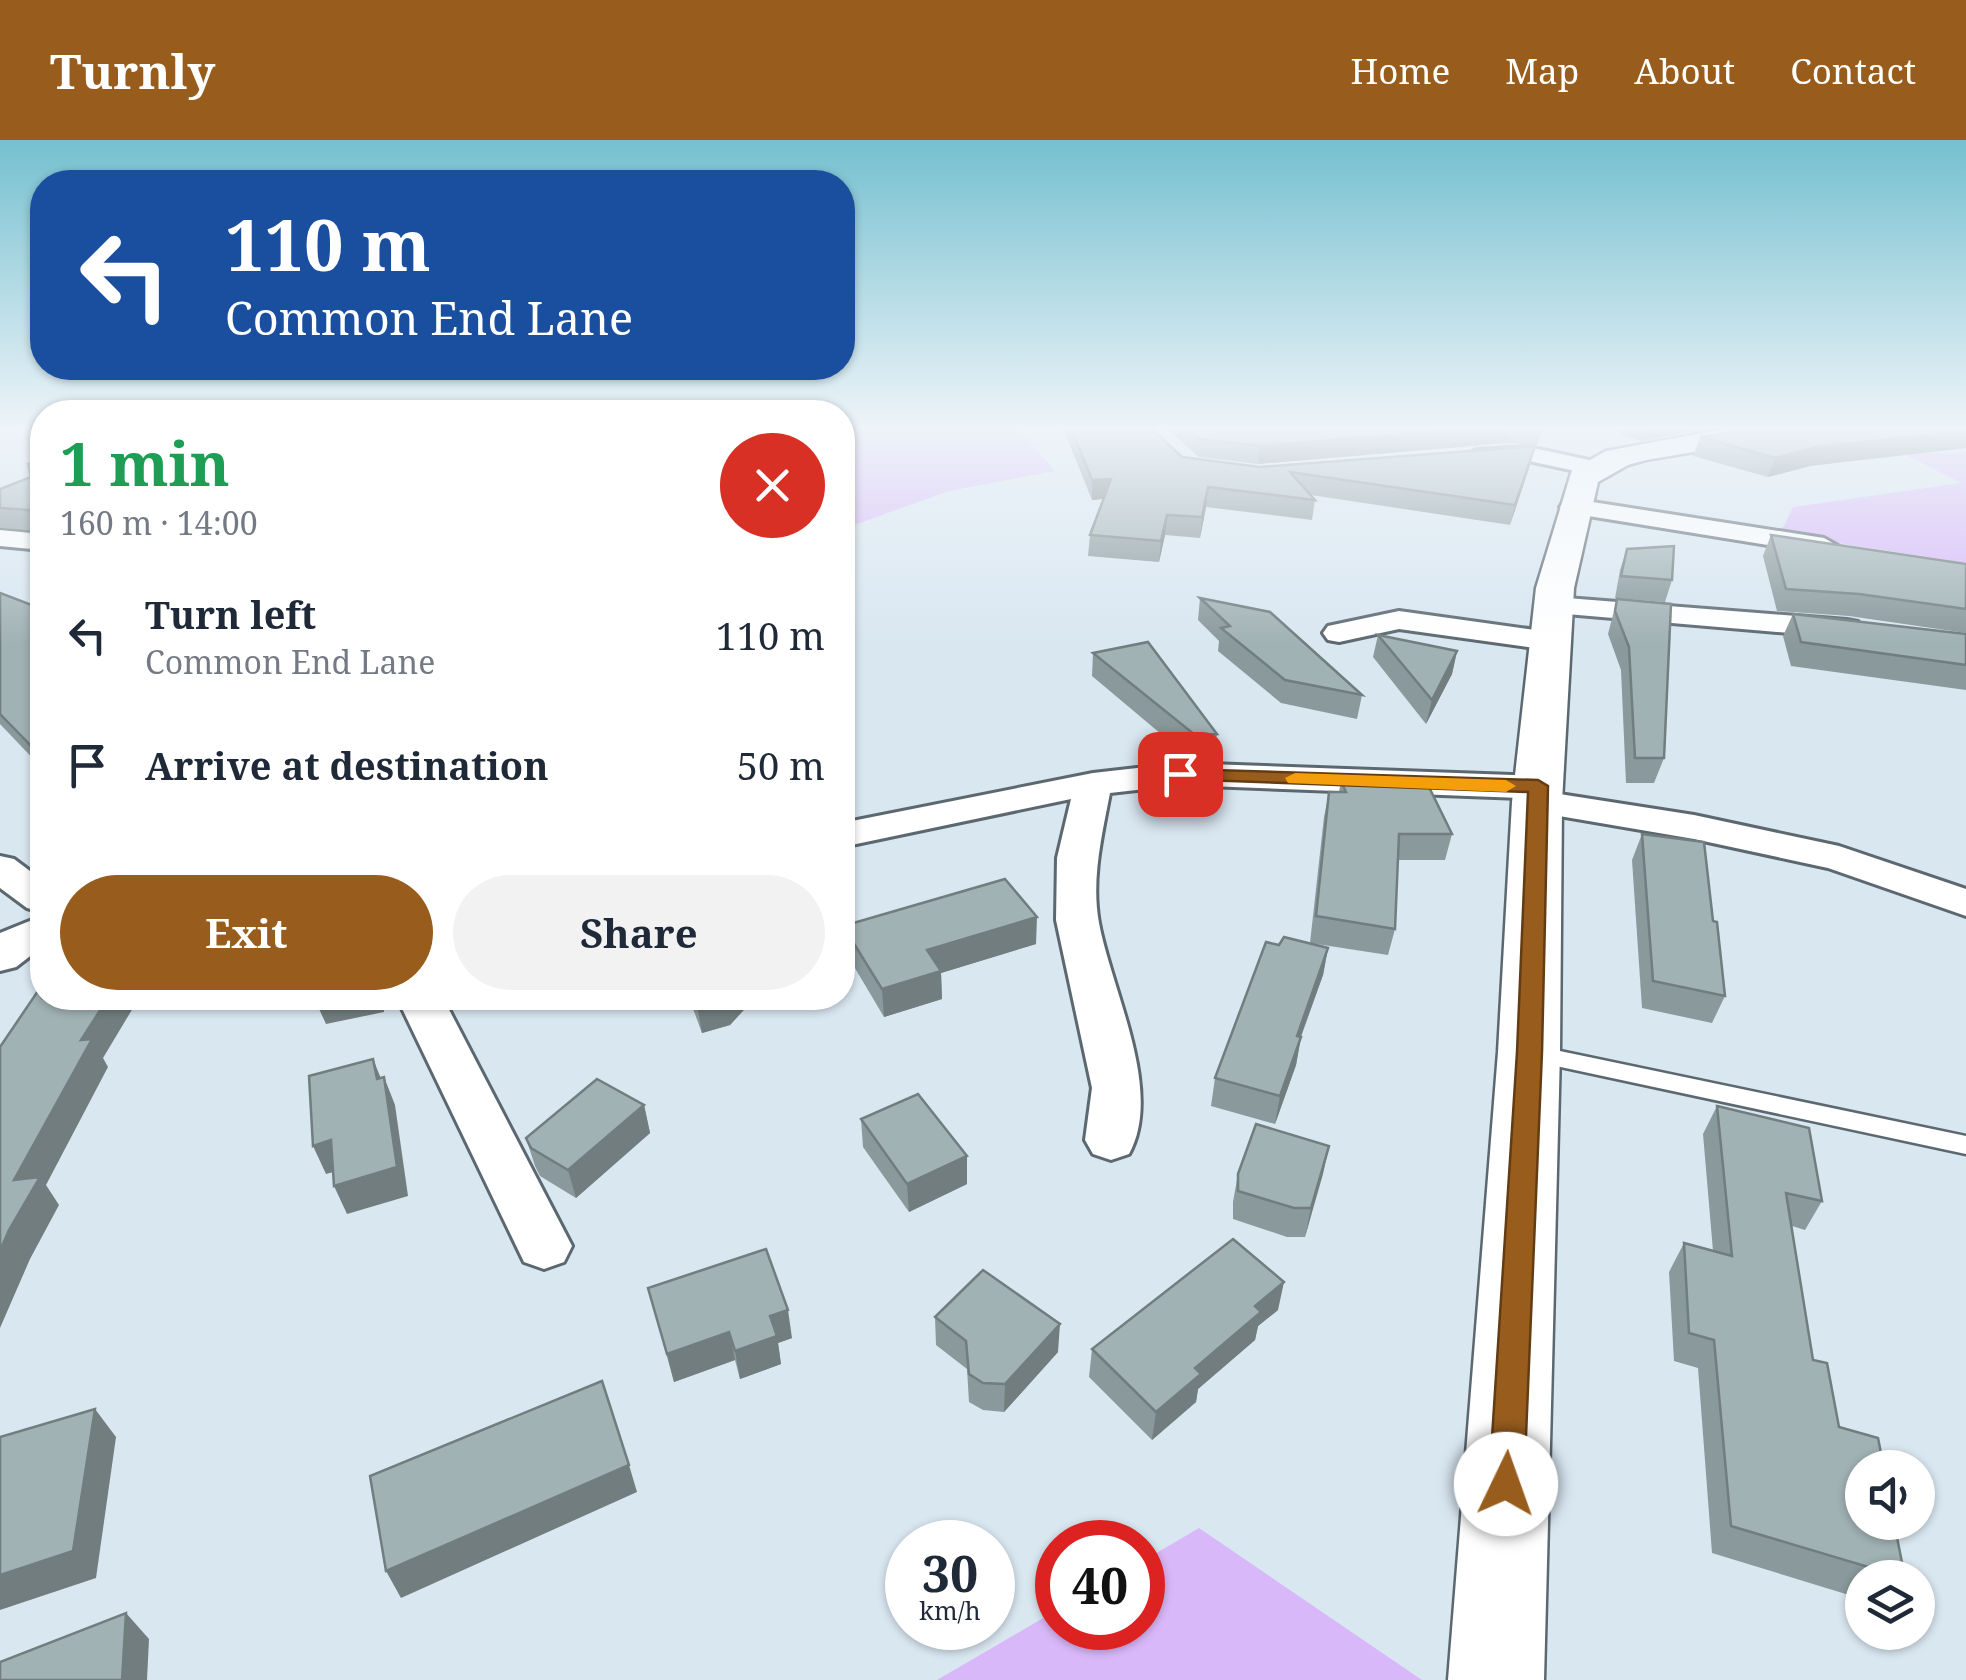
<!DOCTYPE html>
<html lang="en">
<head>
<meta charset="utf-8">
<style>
  body { margin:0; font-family:"Noto Serif",serif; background:#f2f2f3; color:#1f2937; height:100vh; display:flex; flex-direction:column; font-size:38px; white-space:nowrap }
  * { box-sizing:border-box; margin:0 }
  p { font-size:32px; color:#747a83 }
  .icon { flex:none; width:55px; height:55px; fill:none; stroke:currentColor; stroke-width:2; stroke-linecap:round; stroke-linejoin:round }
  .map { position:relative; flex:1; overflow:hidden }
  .panel { position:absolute; left:30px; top:260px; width:825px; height:610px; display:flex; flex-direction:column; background:#fff; border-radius:40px; box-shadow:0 2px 8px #0004 }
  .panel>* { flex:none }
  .banner { position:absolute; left:30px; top:30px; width:825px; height:210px; border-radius:40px; box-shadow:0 2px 8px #0004; background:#1a4fa0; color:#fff; overflow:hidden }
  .tools { position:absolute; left:1845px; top:1310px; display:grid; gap:20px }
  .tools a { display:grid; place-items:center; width:90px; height:90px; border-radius:50%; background:#fff; box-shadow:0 2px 8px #0004; font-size:50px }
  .speed { position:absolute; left:885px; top:1380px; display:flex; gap:20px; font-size:50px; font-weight:700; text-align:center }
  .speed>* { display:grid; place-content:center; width:130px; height:130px; border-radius:50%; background:#fff; box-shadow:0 2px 8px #0004; line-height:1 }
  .speed small { font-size:25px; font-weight:400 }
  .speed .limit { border:15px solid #d22; background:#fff; color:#111 }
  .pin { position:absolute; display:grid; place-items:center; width:85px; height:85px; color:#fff; margin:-42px; border-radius:20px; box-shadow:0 5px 15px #0006 }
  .me { position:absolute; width:110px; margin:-55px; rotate:3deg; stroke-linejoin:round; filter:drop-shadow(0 0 8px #0008) }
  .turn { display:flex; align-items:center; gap:35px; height:210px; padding:0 30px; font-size:45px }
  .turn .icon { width:130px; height:130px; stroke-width:2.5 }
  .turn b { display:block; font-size:70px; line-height:85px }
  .round { display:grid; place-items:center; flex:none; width:105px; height:105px; border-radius:52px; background:#f2f2f3 }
  .head { display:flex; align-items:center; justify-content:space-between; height:170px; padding:0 30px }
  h1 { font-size:60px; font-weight:700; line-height:75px; color:#1e9e55 }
  .primary-button { display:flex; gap:20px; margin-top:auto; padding:20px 30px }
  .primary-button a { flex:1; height:115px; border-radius:60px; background:#985d1d; color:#fff; font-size:40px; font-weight:700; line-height:115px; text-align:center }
  .primary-button a+a { background:#f2f2f3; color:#1f2937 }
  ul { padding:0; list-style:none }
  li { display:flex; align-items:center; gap:30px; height:130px; padding:0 30px }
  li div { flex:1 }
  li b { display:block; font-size:38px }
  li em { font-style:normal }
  header { display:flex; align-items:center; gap:60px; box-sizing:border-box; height:140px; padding:0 50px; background:#985d1d; color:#fff }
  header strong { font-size:48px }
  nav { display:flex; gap:55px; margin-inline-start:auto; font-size:35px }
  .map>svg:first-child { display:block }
  .green { fill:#d9b8f9 }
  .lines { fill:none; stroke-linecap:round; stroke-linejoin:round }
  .lane-casing { stroke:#5c6870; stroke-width:5 }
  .street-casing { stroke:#5c6870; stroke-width:6 }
  .secondary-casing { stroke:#5c6870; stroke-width:5 }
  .lane { fill:#fff; fill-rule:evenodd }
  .street { fill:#fff; fill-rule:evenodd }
  .secondary { fill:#fff; fill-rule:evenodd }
  .wall { fill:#8a999b }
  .shaded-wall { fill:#717d7e }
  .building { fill:#a1b2b4; stroke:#717d7e; stroke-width:2.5 }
  .route { fill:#985d1d; stroke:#633c13; stroke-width:2.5 }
  .slow { fill:#f59e0b }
</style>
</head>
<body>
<header>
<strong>Turnly</strong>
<nav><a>Home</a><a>Map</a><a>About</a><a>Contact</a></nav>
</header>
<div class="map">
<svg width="1966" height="1540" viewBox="0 0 1966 1540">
  <rect width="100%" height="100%" fill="#d9e7f1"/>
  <g class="green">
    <polygon points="843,288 1017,288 1055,331 949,351 843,389"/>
    <polygon points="1966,312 1966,423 1780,394 1793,367 1961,343 1904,314"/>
    <polygon points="1199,1388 1422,1540 937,1540 1057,1470 1058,1488 1142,1488 1143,1421"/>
  </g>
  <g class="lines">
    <defs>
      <polygon id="lane" points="1536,906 1966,996 1966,1014 1528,920 1525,914 1528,908"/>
      <g id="street">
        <polygon points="1529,307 1603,323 1606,328 1594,335 1529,321 1476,324 1464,317 1476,310"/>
        <polygon points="1573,359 1824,398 1838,406 1824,414 1564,372 1560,367 1564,362"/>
        <polygon points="0,390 42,394 42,410 0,406"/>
        <polygon points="1554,457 1847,480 1858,482 1862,489 1858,496 1847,498 1543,472 1539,466 1543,460"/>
        <polygon points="1399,471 1550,492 1561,494 1566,501 1561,508 1550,510 1399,489 1339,502 1328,500 1323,493 1328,486"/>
        <path d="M1181 623 1538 636 1551 639 1557 647 1553 653 1694 675 1839 706 1966 749V776L1828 728 1694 699 1524 670 1518 662 1521 658 1181 645 1110 653C1102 695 1091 740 1099 783 1111 849 1164 951 1129 1014L1111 1020 1093 1014 1085 1000 1092 948 1056 780 1057 718 1071 659 842 707V683L1093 633Z"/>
        <polygon points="0,716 14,719 42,740 42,772 27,768 0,748"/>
        <polygon points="42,776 42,807 16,827 0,831 0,793"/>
        <polygon points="397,858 443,858 572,1106 564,1122 544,1129 524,1122"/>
      </g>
      <polygon id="secondary" points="1729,288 1797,288 1792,294 1782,297 1646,320 1628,325 1598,342 1574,448 1562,662 1560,912 1544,1540 1448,1540 1498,912 1512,662 1536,448 1572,330 1606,311"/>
    </defs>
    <use href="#lane" class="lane-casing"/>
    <use href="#street" class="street-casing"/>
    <use href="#secondary" class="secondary-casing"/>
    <use href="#lane" class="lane"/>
    <use href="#street" class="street"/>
    <use href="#secondary" class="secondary"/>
  </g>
  <g class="wall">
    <polygon points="1063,288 1151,288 1182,317 1260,327 1530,325 1510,385 1311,355 1315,360 1312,380 1206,367 1200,398 1165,395 1159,422 1088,416 1090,395 1103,359 1092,360"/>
    <polygon points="1166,288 1543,288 1537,305 1506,303 1258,324 1199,317"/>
    <polygon points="1622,288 1709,288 1641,301 1620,295"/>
    <polygon points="1700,297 1810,326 1768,337 1693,316"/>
    <polygon points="42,319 42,391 0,388 0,349 31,337"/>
    <polygon points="1771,395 1966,424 1966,493 1849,476 1777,471 1763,416"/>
    <polygon points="1627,409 1672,440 1665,462 1615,458 1620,430"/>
    <polygon points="0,453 42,473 42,628 0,584"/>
    <polygon points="1200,458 1362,555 1357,579 1281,563 1218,511 1219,501 1198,480"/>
    <polygon points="1617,459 1664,618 1654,643 1626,643 1621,530 1608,494"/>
    <polygon points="1793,474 1966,494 1966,550 1791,526 1783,496"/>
    <polygon points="1378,495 1457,511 1452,534 1426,584 1373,517"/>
    <polygon points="1093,513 1217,594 1214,619 1192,620 1092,536"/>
    <polygon points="1341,641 1452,694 1445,720 1398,720 1395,789 1388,815 1310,803 1324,677 1329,652 1339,652"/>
    <polygon points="1642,694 1713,781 1725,856 1712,883 1642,868 1632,720"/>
    <polygon points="843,786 1036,804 941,833 942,859 884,877 846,813"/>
    <polygon points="1279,805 1328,808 1323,835 1301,897 1296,925 1275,984 1211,966 1215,938"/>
    <polygon points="689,858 769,858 751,862 730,885 702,893"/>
    <polygon points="644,965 650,993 576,1058 540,1036 535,1026 526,998"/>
    <polygon points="1717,966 1822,1061 1805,1090 1792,1086 1813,1220 1839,1287 1905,1438 1862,1438 1862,1459 1712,1413 1698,1228 1674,1221 1669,1132 1684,1103 1713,1111 1703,994"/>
    <polygon points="861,979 967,1016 967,1044 909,1072 863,1007"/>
    <polygon points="1329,1006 1305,1097 1287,1097 1233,1079 1233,1062 1238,1034"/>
    <polygon points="648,1148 792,1198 778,1203 781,1224 740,1239 735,1220 674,1242"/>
    <polygon points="1278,1170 1258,1186 1255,1200 1198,1249 1196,1262 1152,1300 1089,1237 1092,1209"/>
    <polygon points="935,1177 1058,1212 1004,1272 983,1270 969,1262 967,1229 936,1205"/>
  </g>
  <g class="shaded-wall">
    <polygon points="1476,288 1510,288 1506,303 1258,324 1260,306"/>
    <polygon points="1644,288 1709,288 1641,301"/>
    <polygon points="1966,291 1966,308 1810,326 1768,337 1775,318 1817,307"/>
    <polygon points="1535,306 1530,325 1510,385 1515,365"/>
    <polygon points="1111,339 1110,358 1092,360 1092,340"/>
    <polygon points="1208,347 1206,367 1200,398 1202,377"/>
    <polygon points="1167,375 1165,395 1159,422 1161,401"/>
    <polygon points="1457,511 1452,534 1426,584 1432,560"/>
    <polygon points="1037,777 1036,804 941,833 942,859 884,877 882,849 927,810"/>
    <polygon points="1328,808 1323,835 1291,923 1297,896"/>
    <polygon points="108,858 139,858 103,918 108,927 46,1045 59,1065 30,1119 0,1188 0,1111 14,1040 81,900"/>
    <polygon points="314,858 384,858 384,872 326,884"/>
    <polygon points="725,858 769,858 751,862 730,885 702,893 697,865"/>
    <polygon points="1301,897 1296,925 1275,984 1280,956"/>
    <polygon points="373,919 384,946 384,937 395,965 408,1056 347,1074 334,1046 377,939"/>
    <polygon points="644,965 650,993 576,1058 568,1030"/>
    <polygon points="331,1000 344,1029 326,1034 313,1006"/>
    <polygon points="1329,1006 1323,1034 1305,1097 1311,1068"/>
    <polygon points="967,1016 967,1044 909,1072 907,1044"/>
    <polygon points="1284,1142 1278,1170 1258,1186 1255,1200 1198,1249 1196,1262 1152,1300 1156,1272 1195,1228 1255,1166"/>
    <polygon points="788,1170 792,1198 778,1203 781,1224 740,1239 735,1211 770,1176"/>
    <polygon points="1060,1184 1058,1212 1004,1272 1005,1244"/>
    <polygon points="729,1192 735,1220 674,1242 667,1214"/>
    <polygon points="95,1269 116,1297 96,1438 0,1470 0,1435"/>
    <polygon points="629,1325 637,1352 401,1458 386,1431"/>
    <polygon points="126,1473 149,1499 147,1540 122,1540"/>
  </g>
  <g class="building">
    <polygon points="1071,288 1151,288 1182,317 1260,327 1535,306 1515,365 1290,332 1315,360 1208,347 1202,377 1167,375 1161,401 1090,395 1111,339 1092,340"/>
    <polygon points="1188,288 1476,288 1260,306 1200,299"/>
    <polygon points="1757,288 1966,288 1966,291 1817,307 1775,318 1700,297"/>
    <polygon points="42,319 42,371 0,368 0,349 31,337 28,324"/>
    <polygon points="1771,395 1966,424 1966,469 1859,454 1786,449"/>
    <polygon points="1674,406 1672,440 1621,436 1627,409"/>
    <polygon points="0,453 37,467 42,473 42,617 0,574"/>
    <polygon points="1200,458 1270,472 1362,555 1285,540 1221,488 1230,486"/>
    <polygon points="1617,459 1671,464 1664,618 1635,618 1629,507 1615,471"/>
    <polygon points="1793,474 1966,494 1966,525 1801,502"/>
    <polygon points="1378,495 1457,511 1432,560"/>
    <polygon points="1148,502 1217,594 1195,595 1093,513"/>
    <polygon points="1341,641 1426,641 1452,694 1399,694 1395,789 1316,776 1329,652 1346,652"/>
    <polygon points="1642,694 1704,702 1713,781 1717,782 1725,856 1653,841"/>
    <polygon points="1005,739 1037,777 927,810 941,831 882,849 843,786"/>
    <polygon points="1284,797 1328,808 1297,896 1301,897 1280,956 1215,938 1266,802 1279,805"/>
    <polygon points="42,845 42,858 108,858 81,900 92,899 14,1040 40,1037 9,1090 0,1111 0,907"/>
    <polygon points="694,858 725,858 697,865"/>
    <polygon points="373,919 377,939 384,937 397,1027 334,1046 331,1000 313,1006 309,936"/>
    <polygon points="597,939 644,965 568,1030 531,1008 526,998"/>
    <polygon points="918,954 967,1016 907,1044 861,979"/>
    <polygon points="1717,966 1809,988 1822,1061 1786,1053 1813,1220 1827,1223 1839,1287 1878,1298 1884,1328 1862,1328 1862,1382 1894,1382 1905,1438 1731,1386 1714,1200 1689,1193 1684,1103 1732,1116"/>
    <polygon points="1256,984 1329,1006 1311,1068 1294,1068 1238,1051 1238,1034"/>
    <polygon points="1233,1099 1284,1142 1255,1166 1261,1172 1195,1228 1201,1234 1156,1272 1092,1209"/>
    <polygon points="766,1109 788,1170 770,1176 777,1196 735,1211 729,1192 667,1214 648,1148"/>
    <polygon points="983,1130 1060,1184 1005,1244 983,1243 969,1234 966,1201 935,1177"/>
    <polygon points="602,1241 629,1325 386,1431 370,1336"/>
    <polygon points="95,1269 73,1411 0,1435 0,1297"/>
    <polygon points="126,1473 122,1540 0,1540 0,1522"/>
  </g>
  <linearGradient id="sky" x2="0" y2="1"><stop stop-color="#75c0d0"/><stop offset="0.57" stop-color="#eef4f9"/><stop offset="1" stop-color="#eef4f9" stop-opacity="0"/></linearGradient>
  <rect width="1966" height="504" fill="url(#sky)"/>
  <polygon class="route" points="1180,629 1538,640 1548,646 1542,912 1524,1344 1519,1356 1506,1361 1494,1356 1489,1344 1517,912 1528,652 1174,639 1171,634"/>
  <polygon class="slow" points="1295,633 1506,640 1516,646 1506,652 1288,643 1285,638"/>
</svg>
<div class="tools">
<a><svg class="icon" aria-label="sound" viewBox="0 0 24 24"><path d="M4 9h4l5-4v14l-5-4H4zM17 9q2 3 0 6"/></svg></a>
<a><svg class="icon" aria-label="layers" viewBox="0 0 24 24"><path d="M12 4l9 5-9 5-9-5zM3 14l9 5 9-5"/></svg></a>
</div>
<div class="speed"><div>30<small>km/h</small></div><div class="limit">40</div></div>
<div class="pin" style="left:1180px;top:634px;background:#d93025"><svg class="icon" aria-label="arrive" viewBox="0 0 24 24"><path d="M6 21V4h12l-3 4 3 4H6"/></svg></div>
<svg class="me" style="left:1506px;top:1344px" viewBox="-20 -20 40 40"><circle r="19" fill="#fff"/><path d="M0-13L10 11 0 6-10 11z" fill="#985d1d"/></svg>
<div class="banner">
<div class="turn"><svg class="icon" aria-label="left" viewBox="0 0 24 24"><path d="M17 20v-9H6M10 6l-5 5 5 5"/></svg><div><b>110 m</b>Common End Lane</div></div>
</div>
<section class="panel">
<div class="head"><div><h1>1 min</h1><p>160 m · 14:00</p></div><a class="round" style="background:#d93025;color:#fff"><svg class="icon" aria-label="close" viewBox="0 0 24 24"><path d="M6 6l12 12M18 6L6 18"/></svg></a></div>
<ul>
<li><svg class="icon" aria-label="left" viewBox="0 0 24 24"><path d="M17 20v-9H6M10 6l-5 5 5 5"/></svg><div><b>Turn left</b><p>Common End Lane</p></div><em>110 m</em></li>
<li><svg class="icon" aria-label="arrive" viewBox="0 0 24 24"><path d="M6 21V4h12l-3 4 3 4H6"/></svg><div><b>Arrive at destination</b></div><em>50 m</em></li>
</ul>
<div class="primary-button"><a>Exit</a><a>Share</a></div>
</section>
</div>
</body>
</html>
